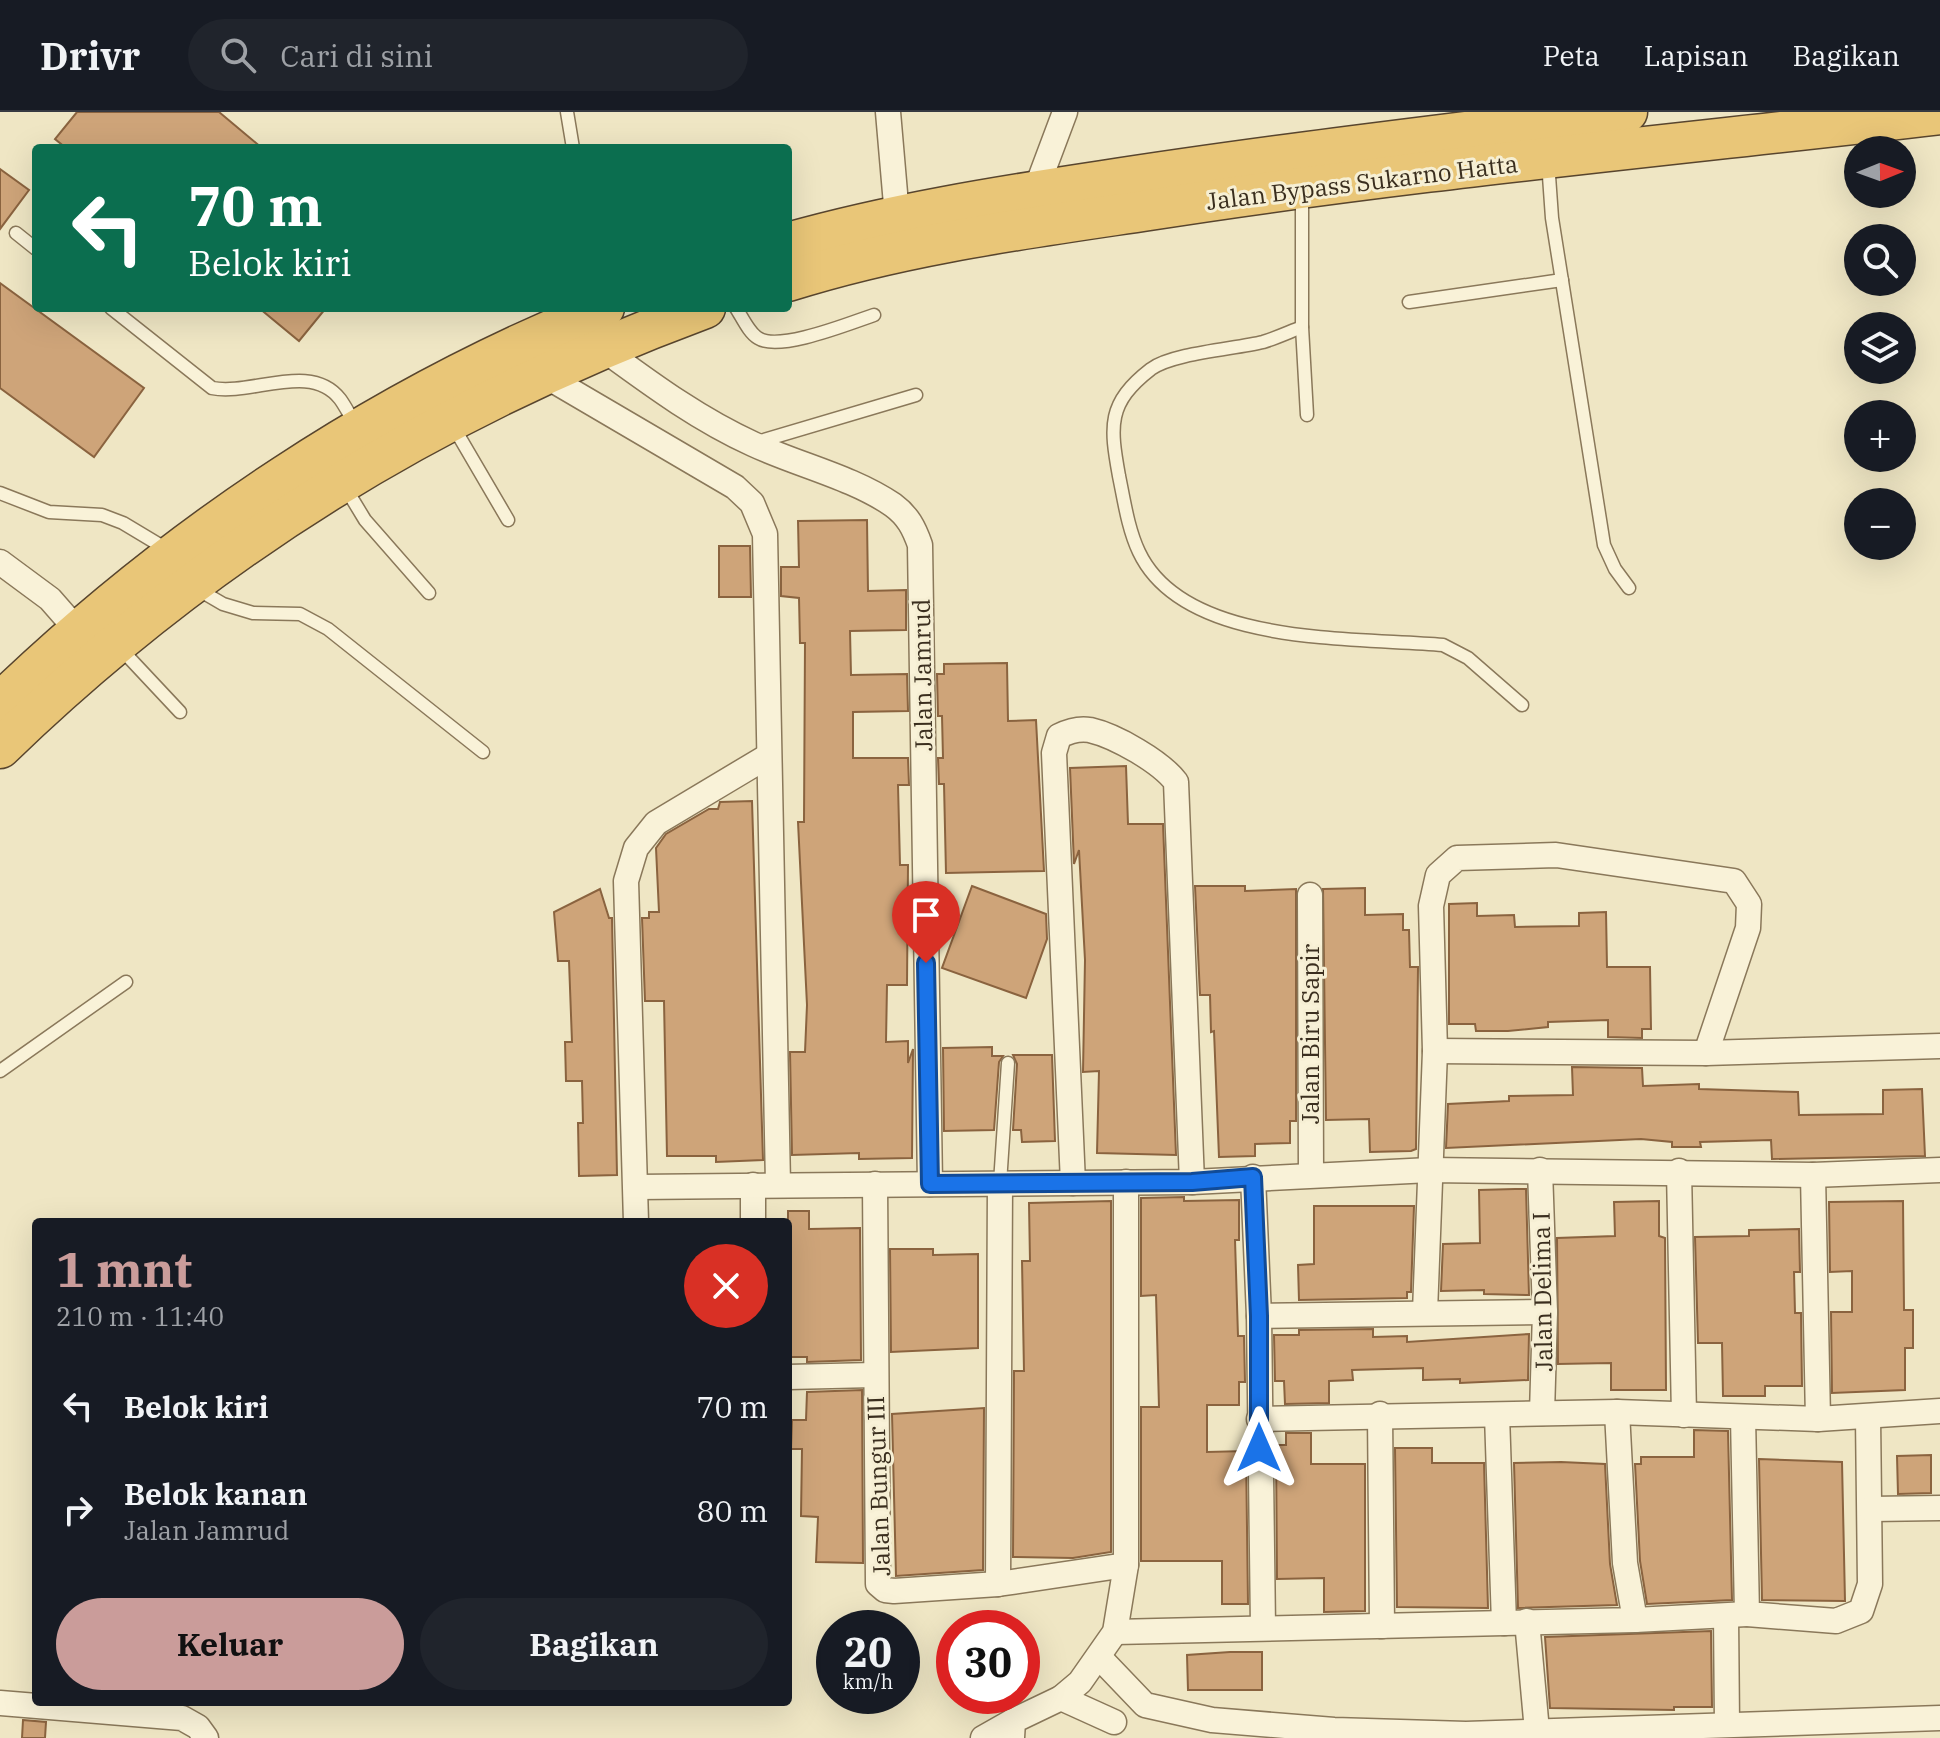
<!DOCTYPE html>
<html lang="id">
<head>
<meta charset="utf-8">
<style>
  body { margin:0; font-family:"IBM Plex Serif",serif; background:#20242c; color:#f1f3f6; height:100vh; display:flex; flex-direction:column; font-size:30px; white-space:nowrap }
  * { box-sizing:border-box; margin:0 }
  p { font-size:26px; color:#9ea1a6 }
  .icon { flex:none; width:44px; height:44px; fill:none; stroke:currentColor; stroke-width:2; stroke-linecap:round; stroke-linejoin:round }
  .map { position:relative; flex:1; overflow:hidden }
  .drawer { position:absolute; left:32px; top:1106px; width:760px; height:488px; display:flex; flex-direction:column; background:#171b24; border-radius:8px; box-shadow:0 8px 32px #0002 }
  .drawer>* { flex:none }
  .guide { position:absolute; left:32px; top:32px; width:760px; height:168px; border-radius:8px; box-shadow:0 8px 32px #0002; background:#0b6e4f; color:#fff; overflow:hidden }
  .needle { width:52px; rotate:89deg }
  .controls { position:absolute; left:1844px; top:24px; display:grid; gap:16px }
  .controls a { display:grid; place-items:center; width:72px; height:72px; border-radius:50%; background:#171b24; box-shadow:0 8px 32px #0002; font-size:40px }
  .speed { position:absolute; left:816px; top:1498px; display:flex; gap:16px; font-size:40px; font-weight:700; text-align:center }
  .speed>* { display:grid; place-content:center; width:104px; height:104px; border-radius:50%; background:#171b24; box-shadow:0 8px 32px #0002; line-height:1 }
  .speed small { font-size:20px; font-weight:400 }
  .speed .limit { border:12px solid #d22; background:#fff; color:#111 }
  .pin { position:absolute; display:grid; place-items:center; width:68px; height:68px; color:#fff; margin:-82px -34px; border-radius:50% 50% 50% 0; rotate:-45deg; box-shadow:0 0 8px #0007 }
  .pin .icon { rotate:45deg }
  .me { position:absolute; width:88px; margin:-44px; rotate:0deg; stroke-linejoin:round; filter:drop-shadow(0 0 6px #0008) }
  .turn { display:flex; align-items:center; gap:28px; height:168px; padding:0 24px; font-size:36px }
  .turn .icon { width:104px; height:104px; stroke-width:2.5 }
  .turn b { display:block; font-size:56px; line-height:68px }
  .round { display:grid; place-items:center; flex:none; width:84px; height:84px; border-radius:42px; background:#20242c }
  .head { display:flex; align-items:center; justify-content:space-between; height:136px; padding:0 24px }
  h1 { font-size:48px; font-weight:800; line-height:60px; color:#ca9c9a }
  .button { display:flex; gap:16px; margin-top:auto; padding:16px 24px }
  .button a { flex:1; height:92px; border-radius:48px; background:#ca9c9a; color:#111; font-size:32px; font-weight:800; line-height:92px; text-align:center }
  .button a+a { background:#20242c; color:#f1f3f6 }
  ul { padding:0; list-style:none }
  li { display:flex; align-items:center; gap:24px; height:104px; padding:0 24px }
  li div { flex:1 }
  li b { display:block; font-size:30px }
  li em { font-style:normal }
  header { display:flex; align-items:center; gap:48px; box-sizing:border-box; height:112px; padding:0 40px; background:#171b24; border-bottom:2px solid #363941 }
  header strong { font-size:38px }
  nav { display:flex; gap:44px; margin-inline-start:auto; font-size:28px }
  .search { width:560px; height:72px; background:#20242c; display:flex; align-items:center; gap:20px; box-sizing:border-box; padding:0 28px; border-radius:44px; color:#9ea1a6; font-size:30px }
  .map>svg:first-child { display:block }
  .building { fill:#cea479; stroke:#8a633f; stroke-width:2 }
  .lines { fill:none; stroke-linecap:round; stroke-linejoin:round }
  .service-casing { stroke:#8a785a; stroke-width:15 }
  .minor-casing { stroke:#8a785a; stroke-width:27 }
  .trunk-casing { stroke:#58452e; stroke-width:43 }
  .service { stroke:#f9f2d8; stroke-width:12 }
  .minor { stroke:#f9f2d8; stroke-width:24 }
  .trunk { stroke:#e9c678; stroke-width:40 }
  .route-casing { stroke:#114b97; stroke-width:20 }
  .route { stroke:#1a73e8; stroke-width:14 }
  .labels { text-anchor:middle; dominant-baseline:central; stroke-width:6; stroke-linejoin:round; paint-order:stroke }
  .street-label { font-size:24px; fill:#3a2e1e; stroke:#f6efd4 }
</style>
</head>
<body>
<header>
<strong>Drivr</strong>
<div class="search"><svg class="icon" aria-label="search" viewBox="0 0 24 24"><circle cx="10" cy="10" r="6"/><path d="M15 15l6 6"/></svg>Cari di sini</div>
<nav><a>Peta</a><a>Lapisan</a><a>Bagikan</a></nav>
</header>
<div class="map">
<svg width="1940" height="1626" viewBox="0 0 1940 1626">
  <rect width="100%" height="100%" fill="#efe6c4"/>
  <g class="building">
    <polygon points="77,0 219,0 262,36 66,36 55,27"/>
    <polygon points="0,57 29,78 0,117"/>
    <polygon points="0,171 144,276 94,345 0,276"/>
    <polygon points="259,196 326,196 299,229"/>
    <polygon points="867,408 868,479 906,478 906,518 850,519 851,563 907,562 908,599 853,600 853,646 908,646 909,673 898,673 900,753 908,753 907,873 887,873 886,930 908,929 908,951 913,937 912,1046 859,1047 859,1041 792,1043 790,940 805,940 807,893 798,710 804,710 805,531 800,531 799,486 781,484 781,455 799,455 798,409"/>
    <polygon points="719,434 750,434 751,485 719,485"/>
    <polygon points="1007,551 1008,609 1036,608 1044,759 946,761 944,672 939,672 938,646 943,646 942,604 938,604 937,562 944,562 944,552"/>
    <polygon points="1126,654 1128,712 1163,712 1176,1043 1097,1041 1099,959 1083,960 1085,848 1079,738 1074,752 1070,656"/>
    <polygon points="752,689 763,1048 716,1050 716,1044 667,1044 664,889 645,889 642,806 649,806 649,800 659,800 656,736 666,722 709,697 718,697 720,690"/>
    <polygon points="972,774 1046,802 1047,827 1026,886 942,856"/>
    <polygon points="1195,774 1245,774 1245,779 1296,777 1296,1009 1290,1009 1290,1031 1255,1032 1255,1044 1219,1045 1214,919 1211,920 1210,883 1200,883"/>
    <polygon points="1365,776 1365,803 1403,802 1403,818 1409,818 1410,855 1418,855 1416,1037 1411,1039 1370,1040 1369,1007 1326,1008 1323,777"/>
    <polygon points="600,777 609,806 612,806 617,1063 579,1064 578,1011 583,1011 582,969 566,969 565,930 572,930 569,849 558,849 554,800"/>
    <polygon points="1477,791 1477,804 1514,803 1515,815 1579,814 1579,801 1606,800 1607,855 1650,855 1651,917 1642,917 1642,926 1608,925 1608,908 1548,910 1548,915 1508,919 1476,919 1475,912 1449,912 1449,792"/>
    <polygon points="992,935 992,944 1003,944 999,950 994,1018 944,1019 943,936"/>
    <polygon points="1013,943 1052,943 1055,1029 1022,1030 1021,1018 1013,1018 1017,952"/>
    <polygon points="1572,955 1642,956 1643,974 1699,972 1699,977 1798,980 1799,1003 1883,1002 1883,978 1922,977 1925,1044 1772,1047 1771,1028 1700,1030 1701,1035 1672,1035 1672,1030 1641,1027 1446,1036 1448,992 1509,989 1509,984 1573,983"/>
    <polygon points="1515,1077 1526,1077 1529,1183 1484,1182 1484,1178 1441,1179 1443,1132 1480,1131 1479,1078"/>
    <polygon points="1184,1085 1184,1089 1239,1088 1239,1128 1235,1128 1238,1224 1244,1224 1245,1270 1239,1270 1239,1293 1207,1293 1207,1340 1246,1339 1248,1492 1222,1492 1222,1449 1141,1449 1141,1295 1159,1295 1156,1183 1141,1184 1141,1086"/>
    <polygon points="1111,1089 1111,1440 1073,1446 1013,1445 1014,1259 1024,1259 1022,1149 1030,1149 1029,1091"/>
    <polygon points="1659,1089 1659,1124 1665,1126 1666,1278 1611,1278 1611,1251 1558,1252 1557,1126 1615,1124 1614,1090"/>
    <polygon points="1903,1089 1904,1198 1913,1198 1913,1236 1905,1236 1905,1278 1832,1281 1831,1200 1852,1200 1852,1159 1830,1160 1829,1090"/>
    <polygon points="1314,1094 1414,1094 1411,1180 1407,1180 1407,1186 1299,1188 1298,1153 1314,1152"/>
    <polygon points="788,1099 809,1099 809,1117 860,1116 861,1248 807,1250 807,1245 788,1245"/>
    <polygon points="1799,1117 1800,1160 1794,1160 1795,1201 1801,1201 1802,1274 1765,1274 1765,1284 1723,1284 1722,1231 1698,1231 1695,1125 1749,1124 1749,1118"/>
    <polygon points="890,1137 933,1137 933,1143 978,1142 978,1236 891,1240"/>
    <polygon points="1373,1217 1373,1225 1407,1224 1407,1230 1529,1222 1528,1268 1460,1271 1460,1267 1423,1268 1423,1256 1352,1258 1353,1268 1329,1269 1329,1291 1285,1292 1284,1269 1275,1269 1274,1223 1299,1223 1299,1218"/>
    <polygon points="862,1278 863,1451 816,1450 818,1405 801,1404 802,1337 791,1337 792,1308 806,1308 807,1280"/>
    <polygon points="984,1296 983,1458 896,1464 892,1302"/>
    <polygon points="1694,1318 1728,1319 1732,1488 1647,1492 1640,1449 1635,1352 1641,1352 1641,1345 1694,1345"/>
    <polygon points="1286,1321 1311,1321 1311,1352 1365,1352 1365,1499 1324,1500 1324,1466 1277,1467 1276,1333 1286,1333"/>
    <polygon points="1395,1336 1432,1336 1432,1351 1484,1351 1488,1496 1397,1495"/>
    <polygon points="1931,1343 1931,1381 1898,1382 1897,1344"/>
    <polygon points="1759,1347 1842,1350 1845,1489 1762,1488"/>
    <polygon points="1561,1350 1605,1352 1610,1452 1617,1493 1518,1496 1514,1351"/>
    <polygon points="1711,1519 1712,1595 1674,1595 1674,1598 1550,1596 1545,1525"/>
    <polygon points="1230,1540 1262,1540 1262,1578 1188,1578 1187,1543"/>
    <polygon points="23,1608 46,1610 45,1626 22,1626"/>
  </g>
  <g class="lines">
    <defs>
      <g id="service">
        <polyline points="567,0 573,36"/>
        <polyline points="1548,50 1552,106 1604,433 1615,457 1629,476"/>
        <path d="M1302 82V215C1289 220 1276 226 1263 230 1235 237 1173 241 1151 257 1107 291 1110 314 1119 364 1124 388 1128 417 1139 440 1184 535 1354 525 1443 533L1468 546 1522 593"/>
        <polyline points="16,121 36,137"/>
        <polyline points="1409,190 1562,168"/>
        <path d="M111 196 212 276C251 284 311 249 340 287 346 295 351 306 357 315"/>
        <path d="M736 196C742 205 749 221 758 226 779 240 850 211 874 203"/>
        <polyline points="1302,215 1307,303"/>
        <polyline points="453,314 508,408"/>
        <polyline points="754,331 916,283"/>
        <polyline points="345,375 365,408 429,481"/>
        <polyline points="0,381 49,400 102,403 123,411 168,438"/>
        <polyline points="199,478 223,492 253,501 300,502 328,517 483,640"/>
        <polyline points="120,536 180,600"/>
        <polyline points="0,959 126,870"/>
        <polyline points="1000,1071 1008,951"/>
      </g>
      <g id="minor">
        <polyline points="888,0 897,104"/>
        <polyline points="1035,80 1065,0"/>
        <path d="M603 237C651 272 698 307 753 332 798 353 852 365 893 393 908 404 914 416 920 433L930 1072"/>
        <polyline points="544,263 735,375 752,391 765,422 778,1072"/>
        <polyline points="0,450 50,487 78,519"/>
        <polyline points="1310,783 1311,1062"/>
        <polyline points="1435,939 1706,941 1940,934"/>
        <polyline points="1540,1058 1545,1200 1542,1301"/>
        <polyline points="1679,1059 1684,1303"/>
        <polyline points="1813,1063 1818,1307"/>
        <polyline points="1253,1065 1259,1204 1263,1516"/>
        <path d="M1073 1071 1054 641 1059 624C1069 619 1079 616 1090 618 1116 624 1161 650 1176 670L1192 1070"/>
        <polyline points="875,1072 878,1472 885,1478 894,1479 998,1472 1126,1453"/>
        <polyline points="753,1073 753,1110"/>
        <polyline points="637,1075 1192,1070 1430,1058 1813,1063 1940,1058"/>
        <polyline points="636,1110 626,769 636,736 656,711 768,644"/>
        <polyline points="1425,1200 1435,939 1431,794 1438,763 1457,746 1556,743 1734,769 1749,792 1748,816 1706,941"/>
        <polyline points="1259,1204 1545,1200"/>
        <polyline points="788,1265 874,1263"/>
        <polyline points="1380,1302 1382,1514"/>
        <polyline points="1497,1303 1504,1511"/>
        <polyline points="1743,1305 1747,1502 1836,1509 1861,1499 1870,1472 1868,1305"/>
        <polyline points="1259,1307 1617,1300 1818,1307 1940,1299"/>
        <polyline points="1871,1397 1940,1396"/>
        <polyline points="998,1472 1000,1071"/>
        <polyline points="1726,1504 1727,1612"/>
        <polyline points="1635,1508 1747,1502"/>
        <polyline points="1527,1509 1537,1619"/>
        <polyline points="1115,1520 1635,1508 1625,1451 1617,1300"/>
        <polyline points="1100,1546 1145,1593 1212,1608 1334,1618 1466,1622 1940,1606"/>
        <polyline points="1061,1586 1114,1610"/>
        <polyline points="0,1591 182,1606 198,1615 206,1626"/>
        <polyline points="983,1626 1013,1609"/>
        <polyline points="1012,1626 1013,1609 1061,1586 1080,1570 1115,1520 1126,1453 1126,1070"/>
      </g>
      <g id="trunk">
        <path d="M788 131C891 102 997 85 1103 69 1277 42 1452 22 1627 0"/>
        <path d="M788 169C905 132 1028 116 1149 98 1411 57 1676 33 1940 2"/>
        <path d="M0 591C173 424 380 286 604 196"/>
        <path d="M0 636C207 436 435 296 705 196"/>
      </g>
    </defs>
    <use href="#service" class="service-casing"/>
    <use href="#minor" class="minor-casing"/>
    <use href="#trunk" class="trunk-casing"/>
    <use href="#service" class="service"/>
    <use href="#minor" class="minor"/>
    <use href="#trunk" class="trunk"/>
  </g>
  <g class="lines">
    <defs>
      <polyline id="route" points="926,851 930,1072 1192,1070 1253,1065 1259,1204 1259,1336"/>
    </defs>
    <use href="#route" class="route-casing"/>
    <use href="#route" class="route"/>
  </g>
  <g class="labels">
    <g class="street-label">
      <text transform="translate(1362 70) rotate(-7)">Jalan Bypass Sukarno Hatta</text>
      <text transform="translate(922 563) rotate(-91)">Jalan Jamrud</text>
      <text transform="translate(1310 922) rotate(-90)">Jalan Biru Sapir</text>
      <text transform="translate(1542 1180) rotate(-91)">Jalan Delima I</text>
      <text transform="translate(878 1374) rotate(-92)">Jalan Bungur III</text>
    </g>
  </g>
</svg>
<div class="controls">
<a><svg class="needle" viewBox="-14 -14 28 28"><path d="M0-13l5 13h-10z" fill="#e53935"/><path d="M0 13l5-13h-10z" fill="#9ea1a6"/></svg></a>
<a><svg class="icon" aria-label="search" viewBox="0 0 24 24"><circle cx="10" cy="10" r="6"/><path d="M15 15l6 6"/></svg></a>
<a><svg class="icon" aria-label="layers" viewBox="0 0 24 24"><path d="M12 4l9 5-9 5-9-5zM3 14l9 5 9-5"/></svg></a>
<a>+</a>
<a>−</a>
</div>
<div class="speed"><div>20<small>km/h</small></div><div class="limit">30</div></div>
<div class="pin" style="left:926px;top:851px;background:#d93025"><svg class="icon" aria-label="arrive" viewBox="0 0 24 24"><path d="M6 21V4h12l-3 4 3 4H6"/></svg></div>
<svg class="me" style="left:1259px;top:1336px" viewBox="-20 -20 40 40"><path d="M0-17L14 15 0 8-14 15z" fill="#1a73e8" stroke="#fff" stroke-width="4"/></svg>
<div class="guide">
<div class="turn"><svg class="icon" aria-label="left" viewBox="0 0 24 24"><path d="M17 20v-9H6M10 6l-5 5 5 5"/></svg><div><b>70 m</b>Belok kiri</div></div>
</div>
<section class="drawer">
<div class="head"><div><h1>1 mnt</h1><p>210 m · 11:40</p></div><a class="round" style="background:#d93025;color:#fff"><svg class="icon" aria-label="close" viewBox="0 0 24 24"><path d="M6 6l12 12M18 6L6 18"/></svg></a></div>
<ul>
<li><svg class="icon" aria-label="left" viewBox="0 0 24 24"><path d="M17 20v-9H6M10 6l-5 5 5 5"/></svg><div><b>Belok kiri</b></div><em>70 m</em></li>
<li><svg class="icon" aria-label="right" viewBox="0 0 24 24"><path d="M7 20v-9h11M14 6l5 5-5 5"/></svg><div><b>Belok kanan</b><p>Jalan Jamrud</p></div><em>80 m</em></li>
</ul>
<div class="button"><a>Keluar</a><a>Bagikan</a></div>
</section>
</div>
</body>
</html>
